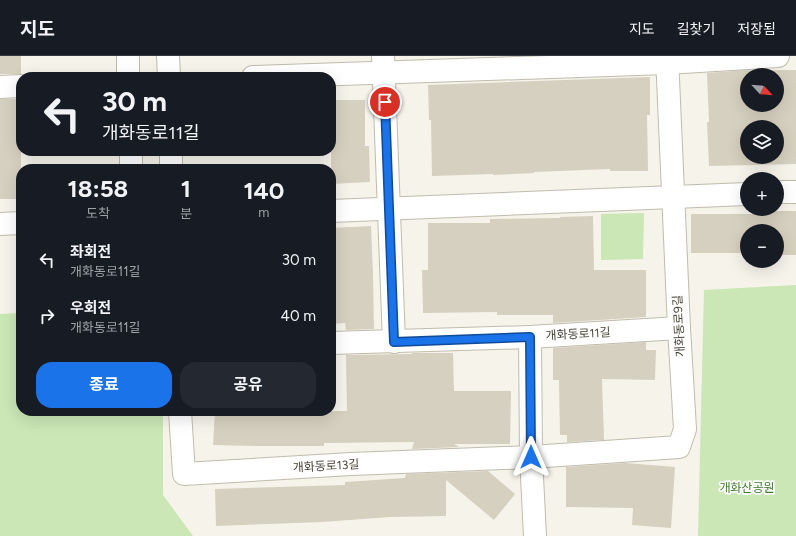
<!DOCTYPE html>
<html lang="ko">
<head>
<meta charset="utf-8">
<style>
  body { margin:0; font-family:Figtree,"Noto Sans KR",sans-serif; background:#242831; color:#f1f3f6; height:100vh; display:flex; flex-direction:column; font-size:15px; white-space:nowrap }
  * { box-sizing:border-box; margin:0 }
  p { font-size:13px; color:#9ea1a6 }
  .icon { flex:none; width:22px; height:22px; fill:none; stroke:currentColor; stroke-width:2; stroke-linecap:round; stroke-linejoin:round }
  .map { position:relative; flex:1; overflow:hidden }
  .sheet { position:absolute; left:16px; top:108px; width:320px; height:252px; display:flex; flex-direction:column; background:#171b24; border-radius:16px; box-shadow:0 4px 16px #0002 }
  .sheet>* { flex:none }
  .banner { position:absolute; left:16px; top:16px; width:320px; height:84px; border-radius:16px; box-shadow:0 4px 16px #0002; background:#171b24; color:#f1f3f6; overflow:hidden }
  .needle { width:26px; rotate:116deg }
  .controls { position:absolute; left:740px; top:12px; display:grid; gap:8px }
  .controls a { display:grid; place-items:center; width:44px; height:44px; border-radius:50%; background:#171b24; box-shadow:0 4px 16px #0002; font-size:20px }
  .pin { position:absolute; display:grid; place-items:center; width:34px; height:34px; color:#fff; margin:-17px; border:2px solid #fff; border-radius:50%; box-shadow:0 1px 4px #0007 }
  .me { position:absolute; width:44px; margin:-22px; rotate:0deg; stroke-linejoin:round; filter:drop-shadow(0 0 3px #0008) }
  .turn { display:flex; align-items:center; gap:14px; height:84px; padding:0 20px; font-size:18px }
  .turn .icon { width:52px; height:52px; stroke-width:2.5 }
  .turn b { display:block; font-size:28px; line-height:34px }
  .eta { display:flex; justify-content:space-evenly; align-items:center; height:68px; text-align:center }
  .eta b { font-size:24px; font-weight:700; line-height:28px }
  .button { display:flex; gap:8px; margin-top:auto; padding:8px 20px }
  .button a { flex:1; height:46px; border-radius:16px; background:#1a73e8; color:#fff; font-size:16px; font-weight:700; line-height:46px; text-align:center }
  .button a+a { background:#242831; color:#f1f3f6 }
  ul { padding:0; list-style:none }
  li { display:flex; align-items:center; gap:12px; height:56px; padding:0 20px }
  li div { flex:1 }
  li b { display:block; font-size:15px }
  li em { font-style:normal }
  header { display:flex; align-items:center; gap:24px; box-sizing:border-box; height:56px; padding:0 20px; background:#171b24; border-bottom:1px solid #363941 }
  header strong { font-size:19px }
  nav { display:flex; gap:22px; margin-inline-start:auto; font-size:14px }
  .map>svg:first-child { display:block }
  .green { fill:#cae7b5 }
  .building { fill:#d6d0c0; fill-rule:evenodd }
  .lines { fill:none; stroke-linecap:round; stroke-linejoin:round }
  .minor-casing { stroke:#c0bcad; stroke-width:24 }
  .minor { stroke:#fff; stroke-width:22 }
  .route-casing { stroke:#114b97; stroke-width:10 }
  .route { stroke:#1a73e8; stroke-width:7 }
  .labels { text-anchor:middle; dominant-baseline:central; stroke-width:3.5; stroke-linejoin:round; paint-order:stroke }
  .street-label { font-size:12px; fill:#484438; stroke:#fff }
  .park-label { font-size:12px; fill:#3f792d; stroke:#fff }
</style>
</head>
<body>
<header>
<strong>지도</strong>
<nav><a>지도</a><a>길찾기</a><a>저장됨</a></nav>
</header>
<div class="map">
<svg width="796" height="480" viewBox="0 0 796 480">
  <rect width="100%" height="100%" fill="#f5f3ea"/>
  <g class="green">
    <polygon points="644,157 643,203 601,204 601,158"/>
    <polygon points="796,229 796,480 698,480 704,234"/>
    <polygon points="21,257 21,355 163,355 163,439 193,480 0,480 0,258"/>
  </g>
  <g class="building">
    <rect x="0" y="0" width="21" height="18"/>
    <path d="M747 14H796V108L709 110 707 66H709L707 17ZM747 19H777V49H747ZM747 71H777V101H747Z"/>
    <polygon points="650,21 650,59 647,59 648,115 610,115 610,113 534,116 534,117 493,119 493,118 432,120 431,64 429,64 428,29"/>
    <rect x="0" y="43" width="21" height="100"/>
    <polygon points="331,44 365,44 365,90 369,90 370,126 331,128"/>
    <polygon points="759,155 796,155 796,199 777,199 777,175 747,175 747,197 691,197 691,158 759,158"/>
    <polygon points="593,160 594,214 646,214 646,261 553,267 553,259 497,259 497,256 423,257 422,214 428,214 428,167 490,167 490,163 560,162 560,161"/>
    <polygon points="371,170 373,218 374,273 346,274 345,267 332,268 331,172"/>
    <polygon points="646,286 646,294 656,294 655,324 602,323 604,384 567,386 567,379 560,379 559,324 553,324 553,292"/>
    <polygon points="412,297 453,297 454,335 511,335 510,388 454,388 459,391 412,393 414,386 324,387 324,390 258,390 213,389 215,355 347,355 346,299 412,298"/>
    <polygon points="625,407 675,411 671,472 632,469 633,452 566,451 566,411"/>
    <polygon points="488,415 515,438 494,464 446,424 446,460 390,461 322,466 216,470 215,433 345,429 345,426 405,422 406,418"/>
  </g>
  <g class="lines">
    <defs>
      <g id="minor">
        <polyline points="128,0 128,21"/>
        <polyline points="168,0 169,21"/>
        <polyline points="383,0 394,286"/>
        <polyline points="253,21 667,7 778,0"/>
        <polyline points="0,31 21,30"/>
        <polyline points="131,95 131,113"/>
        <polyline points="171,95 171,113"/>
        <polyline points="777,136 796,136"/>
        <polyline points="331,155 747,138"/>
        <polyline points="0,168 21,167"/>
        <polyline points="530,281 531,401 535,480"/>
        <polyline points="331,287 530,281 679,272"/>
        <polyline points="180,355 184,418 351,408 531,401 679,391 685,373 679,272 667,0"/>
      </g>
    </defs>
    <use href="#minor" class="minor-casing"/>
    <use href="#minor" class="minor"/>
  </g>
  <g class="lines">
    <defs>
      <polyline id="route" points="385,46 394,286 530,281 531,401"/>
    </defs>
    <use href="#route" class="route-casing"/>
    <use href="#route" class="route"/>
  </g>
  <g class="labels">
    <g class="street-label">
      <text transform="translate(679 270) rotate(-93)">개화동로9길</text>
      <text transform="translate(578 278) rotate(-3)">개화동로11길</text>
      <text transform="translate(326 410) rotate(-3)">개화동로13길</text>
    </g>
    <g class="park-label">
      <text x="747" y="432">개화산공원</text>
    </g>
  </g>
</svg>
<div class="controls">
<a><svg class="needle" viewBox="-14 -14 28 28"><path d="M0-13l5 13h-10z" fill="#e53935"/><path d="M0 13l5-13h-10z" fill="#9ea1a6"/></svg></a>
<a><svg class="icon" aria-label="layers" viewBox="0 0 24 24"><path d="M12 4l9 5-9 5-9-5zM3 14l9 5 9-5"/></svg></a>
<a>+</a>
<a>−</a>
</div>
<div class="pin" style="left:385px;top:46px;background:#d93025"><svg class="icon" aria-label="arrive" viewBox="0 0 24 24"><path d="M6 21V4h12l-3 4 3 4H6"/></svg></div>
<svg class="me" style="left:531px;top:401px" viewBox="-20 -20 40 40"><path d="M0-17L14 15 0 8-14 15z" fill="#1a73e8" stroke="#fff" stroke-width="4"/></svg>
<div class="banner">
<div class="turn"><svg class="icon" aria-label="left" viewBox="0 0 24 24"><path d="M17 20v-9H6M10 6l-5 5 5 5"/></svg><div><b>30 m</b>개화동로11길</div></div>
</div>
<section class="sheet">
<div class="eta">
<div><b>18:58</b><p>도착</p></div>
<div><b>1</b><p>분</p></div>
<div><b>140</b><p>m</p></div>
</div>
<ul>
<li><svg class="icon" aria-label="left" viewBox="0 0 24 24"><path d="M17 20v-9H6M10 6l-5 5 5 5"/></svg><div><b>좌회전</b><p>개화동로11길</p></div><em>30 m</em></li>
<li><svg class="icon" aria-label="right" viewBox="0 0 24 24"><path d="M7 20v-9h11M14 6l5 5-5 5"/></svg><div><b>우회전</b><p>개화동로11길</p></div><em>40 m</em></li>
</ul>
<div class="button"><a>종료</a><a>공유</a></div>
</section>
</div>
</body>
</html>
